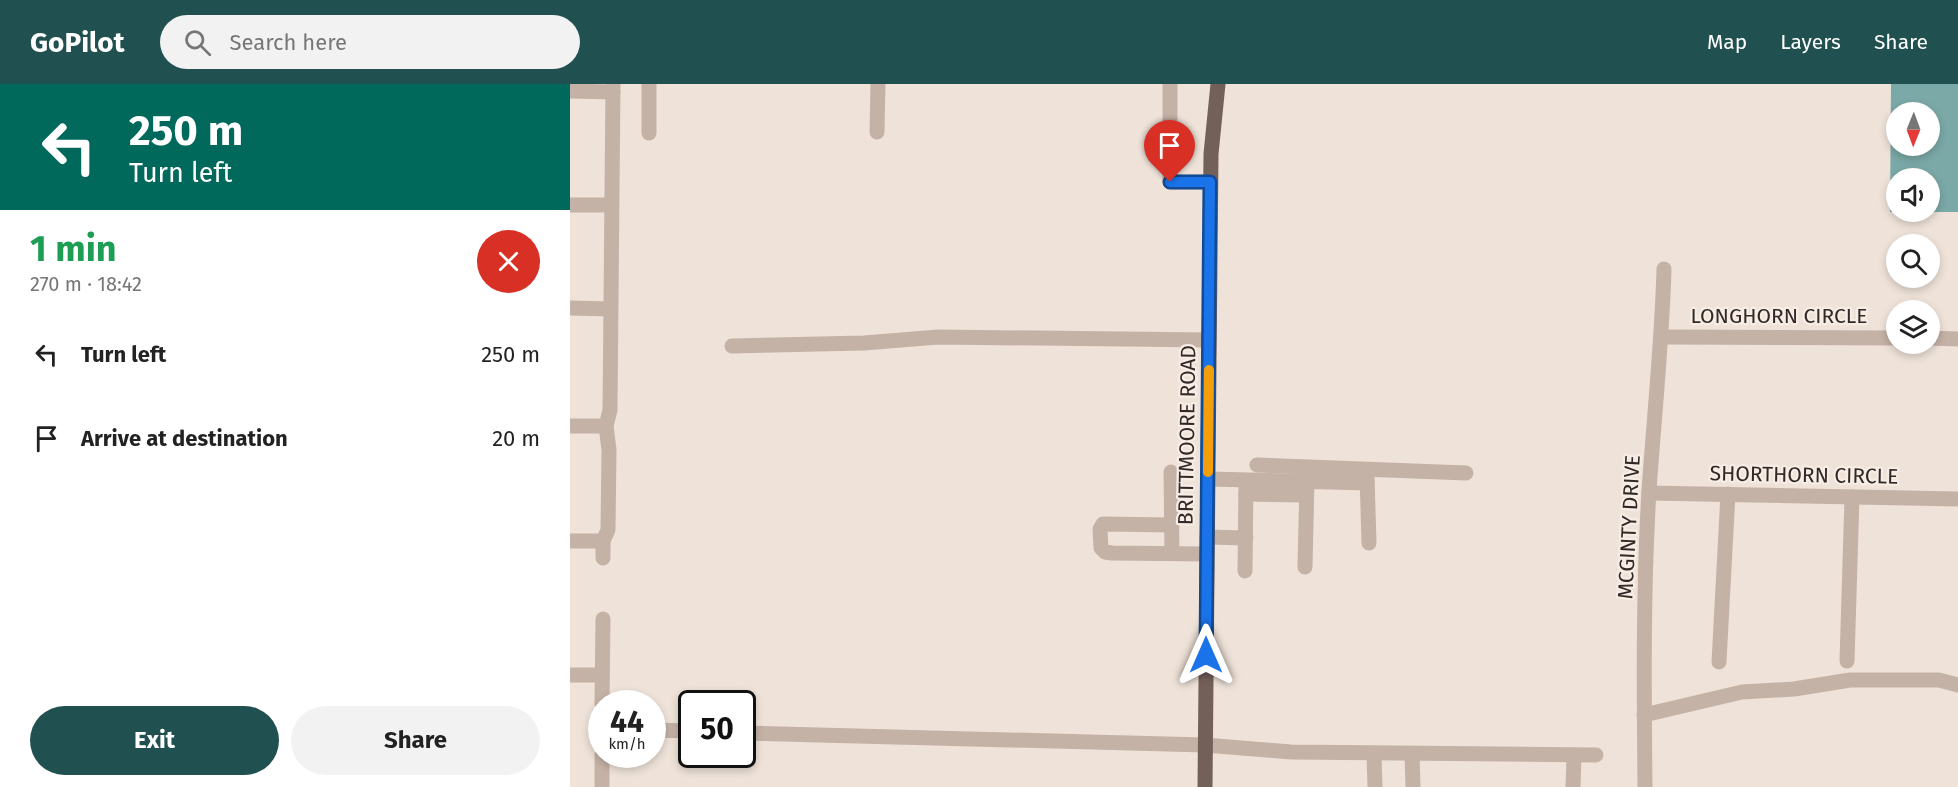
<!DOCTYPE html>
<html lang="en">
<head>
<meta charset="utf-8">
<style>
  body { margin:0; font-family:"Fira Sans",sans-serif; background:#f2f2f2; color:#222; height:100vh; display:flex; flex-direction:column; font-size:22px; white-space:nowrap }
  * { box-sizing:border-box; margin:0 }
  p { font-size:20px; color:#767676 }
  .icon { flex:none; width:33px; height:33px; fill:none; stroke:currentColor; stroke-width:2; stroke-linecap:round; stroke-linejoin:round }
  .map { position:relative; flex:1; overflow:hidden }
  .drawer { display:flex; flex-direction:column; background:#fff; width:570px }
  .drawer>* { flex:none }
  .top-card { background:#00695c; color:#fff; overflow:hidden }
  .needle { width:39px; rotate:181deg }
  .fabs { position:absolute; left:1316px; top:18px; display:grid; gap:12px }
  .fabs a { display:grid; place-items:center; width:54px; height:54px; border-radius:50%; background:#fff; box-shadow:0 3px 9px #0003; font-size:30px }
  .speed { position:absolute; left:18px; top:606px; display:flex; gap:12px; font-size:30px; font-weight:700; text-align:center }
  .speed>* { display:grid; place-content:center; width:78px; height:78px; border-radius:50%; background:#fff; box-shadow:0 3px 9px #0003; line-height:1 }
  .speed small { font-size:15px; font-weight:400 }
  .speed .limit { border:3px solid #111; border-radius:9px; background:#fff; color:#111 }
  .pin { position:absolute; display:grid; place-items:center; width:51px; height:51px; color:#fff; margin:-62px -26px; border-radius:50% 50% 50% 0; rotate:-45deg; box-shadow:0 0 6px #0007 }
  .pin .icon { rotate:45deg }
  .me { position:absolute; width:66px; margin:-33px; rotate:0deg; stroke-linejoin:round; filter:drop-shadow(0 0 4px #0008) }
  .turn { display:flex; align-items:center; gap:21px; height:126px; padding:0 30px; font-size:27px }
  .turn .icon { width:78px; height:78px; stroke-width:2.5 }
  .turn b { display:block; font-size:42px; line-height:51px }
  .round { display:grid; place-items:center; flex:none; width:63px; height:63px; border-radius:32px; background:#f2f2f2 }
  .overview { display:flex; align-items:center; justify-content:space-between; height:102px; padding:0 30px }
  h1 { font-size:36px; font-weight:700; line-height:45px; color:#1e9e55 }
  .primary-button { display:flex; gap:12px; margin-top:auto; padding:12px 30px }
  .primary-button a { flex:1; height:69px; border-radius:36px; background:#20504f; color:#fff; font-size:24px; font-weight:700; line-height:69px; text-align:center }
  .primary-button a+a { background:#f2f2f2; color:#222 }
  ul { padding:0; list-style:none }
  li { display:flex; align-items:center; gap:18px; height:84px; padding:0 30px }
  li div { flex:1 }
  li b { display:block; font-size:22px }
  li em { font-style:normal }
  header { display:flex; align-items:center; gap:36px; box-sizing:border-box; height:84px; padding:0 30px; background:#20504f; color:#fff }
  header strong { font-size:28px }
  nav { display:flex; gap:33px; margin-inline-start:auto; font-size:21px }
  .search { width:420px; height:54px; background:#f2f2f2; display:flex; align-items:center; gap:15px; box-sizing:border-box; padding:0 21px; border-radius:33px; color:#767676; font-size:22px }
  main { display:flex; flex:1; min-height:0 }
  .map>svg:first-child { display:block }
  .water { fill:#7ba9a7; fill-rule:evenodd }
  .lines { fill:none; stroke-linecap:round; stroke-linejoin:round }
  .minor { stroke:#c5b2a7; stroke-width:15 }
  .major { stroke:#736059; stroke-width:15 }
  .route-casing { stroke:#114b97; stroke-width:15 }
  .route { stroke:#1a73e8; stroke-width:10 }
  .slow { stroke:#f59e0b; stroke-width:10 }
  .labels { text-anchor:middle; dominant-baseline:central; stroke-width:4.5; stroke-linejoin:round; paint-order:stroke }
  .street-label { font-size:21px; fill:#322927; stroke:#f7ede5 }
</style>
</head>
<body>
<header>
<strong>GoPilot</strong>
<div class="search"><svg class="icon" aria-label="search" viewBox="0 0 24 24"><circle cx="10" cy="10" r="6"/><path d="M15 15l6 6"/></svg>Search here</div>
<nav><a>Map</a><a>Layers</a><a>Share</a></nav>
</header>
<main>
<section class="drawer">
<div class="top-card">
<div class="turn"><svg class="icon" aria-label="left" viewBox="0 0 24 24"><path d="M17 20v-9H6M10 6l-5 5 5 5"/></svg><div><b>250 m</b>Turn left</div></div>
</div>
<div class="overview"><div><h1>1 min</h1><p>270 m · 18:42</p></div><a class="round" style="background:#d93025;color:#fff"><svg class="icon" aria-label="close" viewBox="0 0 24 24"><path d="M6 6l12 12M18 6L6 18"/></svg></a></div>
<ul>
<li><svg class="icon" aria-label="left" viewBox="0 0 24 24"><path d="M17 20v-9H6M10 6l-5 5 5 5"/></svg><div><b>Turn left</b></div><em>250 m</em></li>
<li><svg class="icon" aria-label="arrive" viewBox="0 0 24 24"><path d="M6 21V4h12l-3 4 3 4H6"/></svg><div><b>Arrive at destination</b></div><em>20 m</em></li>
</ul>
<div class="primary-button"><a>Exit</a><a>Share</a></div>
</section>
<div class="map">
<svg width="1388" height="703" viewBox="0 0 1388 703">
  <rect width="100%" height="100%" fill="#efe3d9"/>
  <path class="water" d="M1321 0H1388V128H1320ZM1326 28H1359V62H1326ZM1326 94H1359V128H1326Z"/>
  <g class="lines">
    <g class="minor">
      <polyline points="79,0 79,49"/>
      <polyline points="600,0 600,98 640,98"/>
      <polyline points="0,7 43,8"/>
      <polyline points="307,48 308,0"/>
      <polyline points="0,121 41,121"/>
      <polyline points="0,224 40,225"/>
      <polyline points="1092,253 1326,254"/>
      <polyline points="1359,254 1388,255"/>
      <polyline points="162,262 294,259 368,253 639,256"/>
      <polyline points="0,342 36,342"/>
      <polyline points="687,381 896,389"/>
      <polyline points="601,388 602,469"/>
      <polyline points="797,391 799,459"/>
      <polyline points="638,395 797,399"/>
      <polyline points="1079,409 1388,415"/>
      <polyline points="676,410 736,411"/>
      <polyline points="602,441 533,440 530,445 531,464 535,468 542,469 637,470"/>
      <polyline points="637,453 676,454"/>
      <polyline points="0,457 33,457"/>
      <polyline points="33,474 33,457 38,446 39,366 36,342 40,326 43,0"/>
      <polyline points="735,483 737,397"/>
      <polyline points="675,487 676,397"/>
      <polyline points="1277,577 1282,413"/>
      <polyline points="1149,578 1158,410"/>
      <polyline points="0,591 32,591"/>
      <polyline points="32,620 33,535"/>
      <polyline points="1074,631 1172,608 1224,605 1280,596 1369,596 1388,601"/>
      <polyline points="82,646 122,647"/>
      <polyline points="172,649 635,661 721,668 1026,671"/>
      <polyline points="804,670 805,703"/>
      <polyline points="842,670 843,703"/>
      <polyline points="32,703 32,670"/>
      <polyline points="1003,703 1004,671"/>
      <path d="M1075 703C1074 605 1073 505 1079 407 1084 333 1092 259 1094 185"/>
    </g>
    <polyline class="major" points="635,703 641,70 648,0"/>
  </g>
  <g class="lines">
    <defs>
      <polyline id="route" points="600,98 640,98 636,571"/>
    </defs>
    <use href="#route" class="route-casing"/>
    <use href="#route" class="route"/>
    <polyline class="slow" points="638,388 639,286"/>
  </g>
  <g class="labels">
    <g class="street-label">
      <text x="1209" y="232">LONGHORN CIRCLE</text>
      <text transform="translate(617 351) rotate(-89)">BRITTMOORE ROAD</text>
      <text transform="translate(1234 391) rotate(1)">SHORTHORN CIRCLE</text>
      <text transform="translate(1059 443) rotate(-87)">MCGINTY DRIVE</text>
    </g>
  </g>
</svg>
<div class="fabs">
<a><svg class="needle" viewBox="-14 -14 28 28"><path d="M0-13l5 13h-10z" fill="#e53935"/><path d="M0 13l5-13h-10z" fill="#767676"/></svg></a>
<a><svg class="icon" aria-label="sound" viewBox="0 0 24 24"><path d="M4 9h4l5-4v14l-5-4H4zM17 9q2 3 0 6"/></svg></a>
<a><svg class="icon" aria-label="search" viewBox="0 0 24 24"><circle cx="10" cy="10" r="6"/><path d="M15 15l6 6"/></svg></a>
<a><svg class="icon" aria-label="layers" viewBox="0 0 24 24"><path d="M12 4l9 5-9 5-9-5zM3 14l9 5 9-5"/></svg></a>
</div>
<div class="speed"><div>44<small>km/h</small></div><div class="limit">50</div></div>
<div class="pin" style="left:600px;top:98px;background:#d93025"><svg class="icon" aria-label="arrive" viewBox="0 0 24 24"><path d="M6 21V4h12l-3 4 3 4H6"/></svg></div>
<svg class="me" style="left:636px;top:571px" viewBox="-20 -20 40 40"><path d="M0-17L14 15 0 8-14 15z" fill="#1a73e8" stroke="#fff" stroke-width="4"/></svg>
</div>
</main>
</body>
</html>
